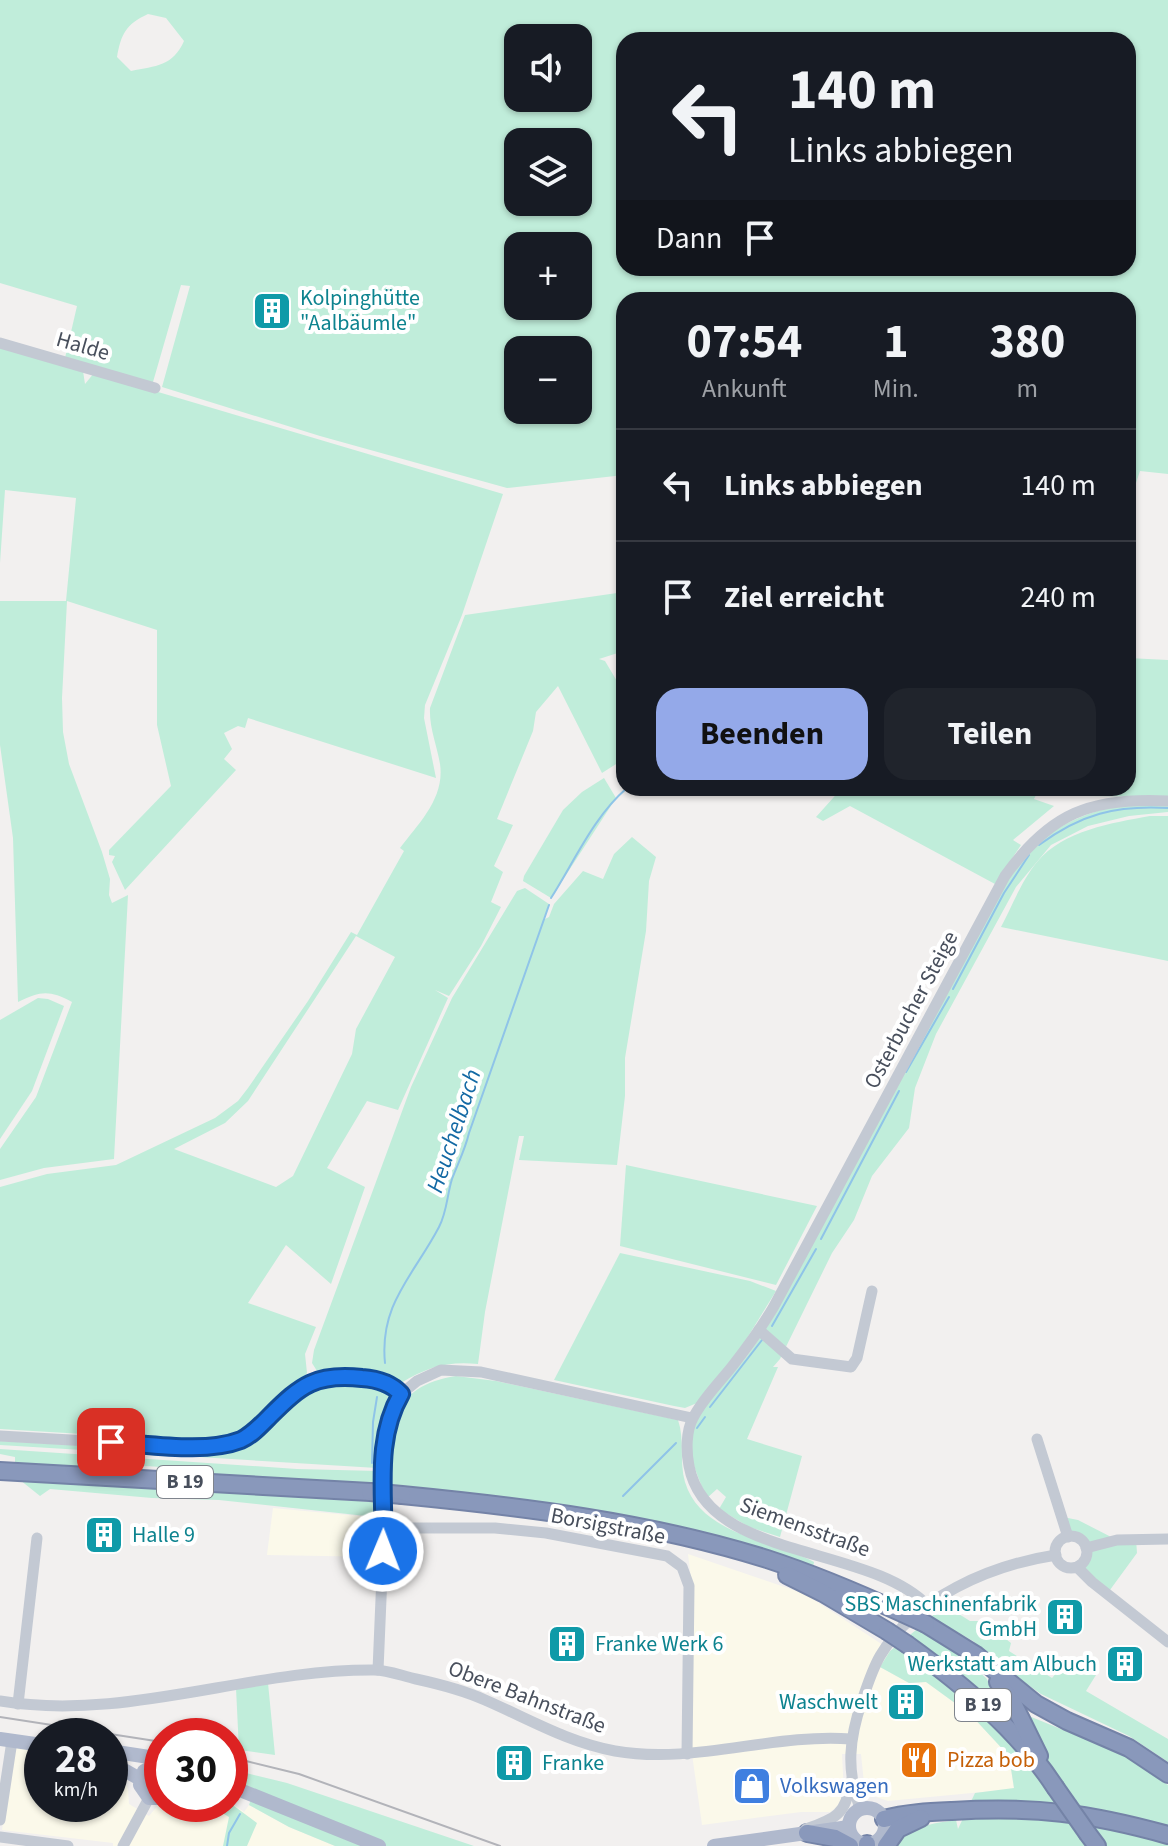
<!DOCTYPE html>
<html lang="de">
<head>
<meta charset="utf-8">
<style>
  body { margin:0; font-family:"Source Sans 3",sans-serif; background:#20242c; color:#f1f3f6; height:100vh; display:flex; flex-direction:column; font-size:30px; white-space:nowrap }
  * { box-sizing:border-box; margin:0 }
  p { font-size:26px; color:#9ea1a6 }
  .icon { flex:none; width:44px; height:44px; fill:none; stroke:currentColor; stroke-width:2; stroke-linecap:round; stroke-linejoin:round }
  .map { position:relative; flex:1; overflow:hidden }
  .panel { position:absolute; left:616px; top:292px; width:520px; height:504px; display:flex; flex-direction:column; background:#171b24; border-radius:24px; box-shadow:0 2px 6px #0004 }
  .panel>* { flex:none }
  .banner { position:absolute; left:616px; top:32px; width:520px; height:244px; border-radius:24px; box-shadow:0 2px 6px #0004; background:#171b24; color:#f1f3f6; overflow:hidden }
  .fabs { position:absolute; left:504px; top:24px; display:grid; gap:16px }
  .fabs a { display:grid; place-items:center; width:88px; height:88px; border-radius:16px; background:#171b24; box-shadow:0 2px 6px #0004; font-size:40px }
  .speed { position:absolute; left:24px; top:1718px; display:flex; gap:16px; font-size:40px; font-weight:700; text-align:center }
  .speed>* { display:grid; place-content:center; width:104px; height:104px; border-radius:50%; background:#171b24; box-shadow:0 2px 6px #0004; line-height:1 }
  .speed small { font-size:20px; font-weight:400 }
  .speed .limit { border:12px solid #d22; background:#fff; color:#111 }
  .pin { position:absolute; display:grid; place-items:center; width:68px; height:68px; color:#fff; margin:-34px; border-radius:16px; box-shadow:0 4px 12px #0006 }
  .me { position:absolute; width:88px; margin:-44px; rotate:1deg; stroke-linejoin:round; filter:drop-shadow(0 0 6px #0008) }
  .turn { display:flex; align-items:center; gap:28px; height:168px; padding:0 40px; font-size:36px }
  .turn .icon { width:104px; height:104px; stroke-width:2.5 }
  .turn b { display:block; font-size:56px; line-height:68px }
  .then { display:flex; align-items:center; height:76px; padding:0 40px; background:#0003; gap:16px; font-size:30px }
  .eta { display:flex; justify-content:space-evenly; align-items:center; height:136px; text-align:center }
  .eta b { font-size:48px; font-weight:700; line-height:56px }
  .cta { display:flex; gap:16px; margin-top:auto; padding:16px 40px }
  .cta a { flex:1; height:92px; border-radius:24px; background:#94a9e9; color:#111; font-size:32px; font-weight:700; line-height:92px; text-align:center }
  .cta a+a { background:#20242c; color:#f1f3f6 }
  ul { padding:0; list-style:none }
  li { display:flex; align-items:center; gap:24px; height:112px; padding:0 40px; border-top:2px solid #363941 }
  li div { flex:1 }
  li b { display:block; font-size:30px }
  li em { font-style:normal }
  .map>svg:first-child { display:block }
  .commercial { fill:#fbf9ea }
  .green { fill:#c0edda; fill-rule:evenodd }
  .lines { fill:none; stroke-linecap:round; stroke-linejoin:round }
  .stream { stroke:#8fc4e8; stroke-width:2 }
  .highway-casing { stroke:#7483a7; stroke-width:20 }
  .minor { stroke:#c3c9d3; stroke-width:11 }
  .major { stroke:#b0b9cd; stroke-width:14 }
  .highway { stroke:#8998bb; stroke-width:16 }
  .rail { stroke:#b2b3b9; stroke-width:2 }
  .highway-bridge-casing { stroke:#7483a7; stroke-width:20; stroke-linecap:butt }
  .highway-bridge { stroke:#8998bb; stroke-width:16 }
  .route-casing { stroke:#114b97; stroke-width:20 }
  .route { stroke:#1a73e8; stroke-width:14 }
  .labels { text-anchor:middle; dominant-baseline:central; stroke-width:8; stroke-linejoin:round; paint-order:stroke }
  .shield { fill:#fff; stroke:#7f848d; stroke-width:2 }
  .shield-label { font-size:20px; font-weight:bold; fill:#484f5c }
  .culture-label { font-size:22px; fill:#0d838f; stroke:#fff; text-anchor:start }
  .street-label { font-size:22px; fill:#484f5c; stroke:#fff }
  .food-label { font-size:22px; fill:#c56008; stroke:#fff; text-anchor:start }
  .shop-label { font-size:22px; fill:#366cbe; stroke:#fff; text-anchor:start }
  .water-label { font-size:24px; font-style:italic; fill:#1369a4; stroke:#fff }
</style>
</head>
<body>
<div class="map">
<svg width="1168" height="1846" viewBox="0 0 1168 1846">
  <rect width="100%" height="100%" fill="#f2f0ef"/>
  <g class="commercial">
    <polygon points="273,1508 380,1518 381,1557 267,1555"/>
    <polygon points="688,1554 805,1594 880,1643 890,1651 880,1667 909,1683 926,1682 970,1714 1009,1756 1014,1789 888,1801 865,1793 861,1754 842,1754 844,1793 839,1805 830,1812 801,1812 702,1825 691,1747 692,1586"/>
    <polygon points="14,1747 42,1752 42,1804 110,1804 110,1766 122,1776 128,1789 129,1804 149,1816 159,1804 230,1804 230,1802 244,1812 249,1805 289,1827 335,1846 113,1846 113,1843 2,1830"/>
  </g>
  <g class="green">
    <path d="M0 0H1168V474L1140 471 1136 483H1128V300H624V475L507 488 320 436 162 387 190 286 181 285 153 382 146 383 65 358 77 306 0 283ZM148 14 166 18 184 41C173 66 156 66 131 71L117 57C121 34 126 24 148 14ZM518 38H578V98H518ZM624 40H1128V268H624ZM518 142H578V202H518ZM518 246H578V306H518ZM518 350H578V410H518Z"/>
    <path d="M0 346 83 371 85 384 94 373 503 494 462 615 425 705 424 718 436 778 248 718 245 728 238 726 224 733 232 749 224 759 236 770 125 890 112 862 115 856 109 855V850L171 786 157 725V630L67 601 62 698 63 732 69 764 102 852 110 879 109 895 112 903 128 895 114 1159 44 1168 0 1180V1149L36 1097 72 1002C49 990 41 991 18 1002L13 838 0 745V601H66L76 498 5 490 0 563Z"/>
    <path d="M624 592V651L599 659 605 661 624 693V759L602 773 558 686 536 712 533 731 497 819 513 825 494 866 503 872 491 902 501 907 481 946 449 996 435 990 448 998 398 1110 367 1101 327 1168 365 1187 331 1284 286 1245 248 1303 316 1327 305 1354 307 1373 304 1377 251 1425 232 1437 199 1441 0 1429V1187L47 1174 116 1165 215 1118 238 1101 248 1088 308 1001 351 932 357 935 404 851 400 848C419 823 445 798 440 764 437 745 429 728 430 708L465 615ZM356 936 395 957 356 1029 352 1054 293 1176 276 1187 174 1149 225 1123 248 1101Z"/>
    <polygon points="1128,658 1168,660 1168,797 1087,796 1087,791 1036,795 1034,799 1054,806 1013,840 1021,845 995,884 850,806 823,821 816,817 842,788 1128,788"/>
    <polygon points="604,778 616,798 551,898 523,881 524,876 563,810 582,792"/>
    <path d="M1121 804 1168 805V812L1129 816 1088 826 1051 845 1016 887 936 1034 915 1088 909 1128 872 1176 854 1220 832 1253 780 1359 773 1367H778L747 1439 802 1456 780 1537 749 1527 719 1509 726 1497 717 1489 707 1498C699 1479 689 1460 691 1439 694 1411 722 1388 738 1367 752 1351 763 1333 774 1316L1012 873C1041 831 1073 817 1121 804Z"/>
    <path d="M1150 816H1168V961L1001 927C1012 906 1022 880 1037 862 1064 830 1112 823 1150 816Z"/>
    <path d="M632 837 656 857 649 881 646 931 625 1058V1096L617 1165 519 1160 524 1136H519L485 1312 478 1364C448 1361 427 1367 401 1383 375 1370 346 1368 317 1371L312 1363 314 1350 411 1087 452 998 517 891 525 888 549 904 543 920 549 917 554 904 583 871 603 879 614 854Z"/>
    <polygon points="38,998 48,999 64,1006 32,1091 0,1139 0,1020"/>
    <polygon points="626,1165 817,1206 776,1285 620,1246"/>
    <polygon points="620,1253 750,1281 776,1291 741,1348 697,1403 685,1408 674,1406 554,1380"/>
    <path d="M456 1376 496 1381 678 1420C685 1440 679 1461 685 1482 701 1535 772 1540 814 1562L813 1568C768 1554 724 1538 678 1527 582 1506 486 1495 388 1484 389 1428 390 1386 456 1376Z"/>
    <path d="M335 1383 376 1386 391 1393C391 1404 383 1412 381 1423 377 1438 377 1453 377 1468L0 1445V1441L213 1453C228 1450 241 1448 254 1439 284 1420 296 1386 335 1383Z"/>
    <path d="M0 1449 297 1469 378 1471 376 1484 259 1479 246 1475 238 1478C199 1473 141 1459 104 1470L15 1463V1457L0 1454Z"/>
    <polygon points="20,1480 373,1502 375,1517 219,1500 152,1498 50,1489 40,1496"/>
    <polygon points="1063,1517 1078,1520 1117,1540 1136,1539 1137,1553 1107,1594 1077,1567 1085,1559 1086,1548 1080,1539 1068,1537"/>
    <polygon points="941,1608 954,1611 970,1621 983,1621 1011,1643 1009,1651 1052,1678 1069,1658 1096,1675 1086,1691 1168,1739 1168,1762 1129,1736 1041,1694 1001,1666 973,1641 931,1617"/>
    <path d="M916 1630 933 1637 956 1652 986 1678 1004 1706 1120 1753 1168 1785V1846H895C912 1825 931 1824 956 1820L958 1829 975 1793 1014 1788 1009 1756 970 1714 926 1682 909 1683 880 1667 890 1651Z"/>
    <polygon points="268,1683 275,1755 239,1750 236,1688"/>
    <polygon points="230,1769 287,1783 474,1846 335,1846 289,1827 249,1805 254,1790 230,1780"/>
    <polygon points="230,1803 257,1823 247,1846 223,1846 229,1817 209,1805"/>
  </g>
  <g class="lines">
    <g class="stream">
      <path d="M1039 845C1081 814 1116 805 1168 808"/>
      <path d="M551 898C574 862 594 816 627 788"/>
      <polyline points="953,989 1004,893 1029,855"/>
      <polyline points="906,1072 949,997"/>
      <polyline points="821,1239 899,1091"/>
      <polyline points="772,1326 816,1249"/>
      <path d="M385 1363C379 1304 414 1275 439 1227 447 1212 447 1195 452 1179 458 1163 465 1150 469 1133L549 905"/>
      <polyline points="710,1407 762,1340"/>
      <polyline points="697,1428 705,1417"/>
      <polyline points="372,1463 373,1422 377,1397"/>
      <polyline points="623,1496 676,1443"/>
      <polyline points="227,1846 229,1833 240,1814"/>
    </g>
    <defs>
      <g id="highway">
        <polyline points="0,1471 370,1492"/>
        <path d="M402 1495C525 1507 649 1522 767 1559 813 1574 858 1593 902 1613"/>
        <polyline points="787,1575 823,1593 887,1631"/>
        <polyline points="926,1624 976,1655 1036,1704 1067,1721 1129,1748 1168,1774"/>
        <path d="M908 1645C962 1684 1018 1730 1055 1787"/>
        <polyline points="998,1682 1014,1705 1039,1756"/>
        <path d="M884 1819C906 1813 930 1812 952 1811 1034 1806 1089 1813 1168 1835"/>
        <polyline points="807,1833 835,1838 850,1846"/>
        <polyline points="1088,1834 1097,1846"/>
        <polyline points="867,1844 867,1846"/>
        <polyline points="886,1846 898,1829 921,1818"/>
      </g>
    </defs>
    <use href="#highway" class="highway-casing"/>
    <g class="minor">
      <polyline points="0,343 155,388"/>
      <polyline points="759,1330 792,1359 851,1367 857,1358 872,1291"/>
      <polyline points="0,1436 194,1447 243,1439 257,1429 293,1393 313,1381 327,1376 371,1379 395,1387 401,1394"/>
      <polyline points="1037,1439 1068,1537"/>
      <polyline points="384,1528 495,1528 546,1533 667,1556 682,1567 689,1586 687,1754"/>
      <circle cx="1071" cy="1552" r="16"/>
      <polyline points="1086,1548 1117,1540 1168,1539"/>
      <polyline points="1077,1567 1092,1582 1168,1642"/>
      <path d="M928 1606C869 1544 707 1561 689 1466 686 1451 686 1431 693 1418 703 1398 721 1381 734 1364 748 1346 761 1328 773 1308L1005 876C1050 813 1091 797 1168 801"/>
      <polyline points="378,1670 384,1528 385,1436 391,1411 401,1394 417,1381 441,1370 481,1372 692,1418"/>
      <path d="M0 1701C125 1722 249 1669 374 1670 388 1670 402 1676 416 1679 439 1684 463 1690 485 1700 529 1719 567 1742 615 1751 694 1765 772 1733 851 1739"/>
      <polyline points="18,1704 37,1538"/>
      <path d="M860 1808C846 1770 849 1739 862 1701 867 1686 872 1670 880 1656 915 1597 991 1565 1056 1555"/>
      <polyline points="0,1820 12,1741"/>
      <path d="M806 1829C835 1819 847 1814 850 1782"/>
      <polyline points="0,1837 68,1846"/>
      <polyline points="123,1846 149,1798"/>
    </g>
    <g class="major">
      <polyline points="0,1739 42,1745"/>
      <polyline points="110,1751 162,1759"/>
      <polyline points="110,1762 140,1779"/>
      <polyline points="162,1766 153,1766 144,1771 140,1785 149,1798 162,1798"/>
      <polyline points="230,1786 379,1846"/>
      <circle cx="867" cy="1826" r="18"/>
      <polyline points="714,1846 849,1827"/>
    </g>
    <use href="#highway" class="highway"/>
    <g class="rail">
      <polyline points="0,1717 162,1742"/>
      <polyline points="230,1757 299,1774 500,1846"/>
    </g>
    <defs>
      <g id="highway-bridge">
        <polyline points="370,1492 402,1495"/>
        <polyline points="902,1613 926,1624"/>
        <polyline points="887,1631 908,1645"/>
        <polyline points="1055,1787 1088,1834"/>
      </g>
    </defs>
    <use href="#highway-bridge" class="highway-bridge-casing"/>
    <use href="#highway-bridge" class="highway-bridge"/>
  </g>
  <g class="lines">
    <defs>
      <path id="route" d="M111 1442C149 1444 205 1454 241 1440 252 1435 261 1425 270 1416 301 1385 316 1373 362 1378 377 1379 391 1383 401 1394 373 1442 386 1499 383 1551"/>
    </defs>
    <use href="#route" class="route-casing"/>
    <use href="#route" class="route"/>
  </g>
  <defs>
    <symbol id="building-square" viewBox="-11 -11 22 22"><rect x="-9" y="-9" width="18" height="18" rx="4" fill="#0f9aa8" stroke="#fff"/><path d="M-4-6H4V6H1V3H-1V6H-4ZM-2.5-4.3h1.7v1.8h-1.7ZM.8-4.3h1.7v1.8H.8ZM-2.5-1h1.7V.8h-1.7ZM.8-1h1.7V.8H.8Z" fill="#fff"/></symbol>
    <symbol id="restaurant-square" viewBox="-11 -11 22 22"><rect x="-9" y="-9" width="18" height="18" rx="4" fill="#e8710a" stroke="#fff"/><path d="M-5-6h1v4h1v-4h1v4h1v-4h1v5L-1.5 .5V6h-2V.5L-5-1ZM5-6V6H3V1.5H1.5Q1.5-4 5-6Z" fill="#fff"/></symbol>
    <symbol id="shop-square" viewBox="-11 -11 22 22"><rect x="-9" y="-9" width="18" height="18" rx="4" fill="#3f7fe0" stroke="#fff"/><path d="M-5-2.5h2.3a2.7 3.5 0 0 1 5.4 0H5L5.5 6h-11ZM-1.5-2.5h3a1.5 2.3 0 0 0-3 0Z" fill="#fff"/></symbol>
  </defs>
  <g fill-rule="evenodd">
    <use href="#building-square" x="250" y="289" width="44" height="44"/>
    <use href="#building-square" x="82" y="1513" width="44" height="44"/>
    <use href="#building-square" x="1043" y="1595" width="44" height="44"/>
    <use href="#building-square" x="545" y="1622" width="44" height="44"/>
    <use href="#building-square" x="1103" y="1642" width="44" height="44"/>
    <use href="#building-square" x="884" y="1680" width="44" height="44"/>
    <use href="#restaurant-square" x="897" y="1738" width="44" height="44"/>
    <use href="#building-square" x="492" y="1741" width="44" height="44"/>
    <use href="#shop-square" x="730" y="1764" width="44" height="44"/>
  </g>
  <g class="labels">
    <g class="shield">
      <rect x="157" y="1466" width="56" height="32" rx="6"/>
      <rect x="955" y="1689" width="56" height="32" rx="6"/>
    </g>
    <g class="shield-label">
      <text x="185" y="1482">B 19</text>
      <text x="983" y="1705">B 19</text>
    </g>
    <g class="culture-label">
      <text x="300" y="298">Kolpinghütte<tspan x="300" dy="25">"Aalbäumle"</tspan></text>
      <text x="132" y="1535">Halle 9</text>
      <text x="1037" y="1604" text-anchor="end">SBS Maschinenfabrik<tspan x="1037" dy="25">GmbH</tspan></text>
      <text x="595" y="1644">Franke Werk 6</text>
      <text x="1097" y="1664" text-anchor="end">Werkstatt am Albuch</text>
      <text x="878" y="1702" text-anchor="end">Waschwelt</text>
      <text x="542" y="1763">Franke</text>
    </g>
    <g class="street-label">
      <text transform="translate(83 346) rotate(16)">Halde</text>
      <text transform="translate(911 1010) rotate(-62)">Osterbucher Steige</text>
      <text transform="translate(608 1526) rotate(11)">Borsigstraße</text>
      <text transform="translate(805 1527) rotate(20)">Siemensstraße</text>
      <text transform="translate(527 1697) rotate(21)">Obere Bahnstraße</text>
    </g>
    <g class="food-label">
      <text x="947" y="1760">Pizza bob</text>
    </g>
    <g class="shop-label">
      <text x="780" y="1786">Volkswagen</text>
    </g>
    <g class="water-label">
      <text transform="translate(454 1131) rotate(-72)">Heuchelbach</text>
    </g>
  </g>
</svg>
<div class="fabs">
<a><svg class="icon" aria-label="sound" viewBox="0 0 24 24"><path d="M4 9h4l5-4v14l-5-4H4zM17 9q2 3 0 6"/></svg></a>
<a><svg class="icon" aria-label="layers" viewBox="0 0 24 24"><path d="M12 4l9 5-9 5-9-5zM3 14l9 5 9-5"/></svg></a>
<a>+</a>
<a>−</a>
</div>
<div class="speed"><div>28<small>km/h</small></div><div class="limit">30</div></div>
<div class="pin" style="left:111px;top:1442px;background:#d93025"><svg class="icon" aria-label="arrive" viewBox="0 0 24 24"><path d="M6 21V4h12l-3 4 3 4H6"/></svg></div>
<svg class="me" style="left:383px;top:1551px" viewBox="-20 -20 40 40"><circle r="17" fill="#1a73e8" stroke="#fff" stroke-width="3"/><path d="M0-11L8 9 0 5-8 9z" fill="#fff"/></svg>
<div class="banner">
<div class="turn"><svg class="icon" aria-label="left" viewBox="0 0 24 24"><path d="M17 20v-9H6M10 6l-5 5 5 5"/></svg><div><b>140 m</b>Links abbiegen</div></div>
<div class="then">Dann<svg class="icon" aria-label="arrive" viewBox="0 0 24 24"><path d="M6 21V4h12l-3 4 3 4H6"/></svg></div>
</div>
<section class="panel">
<div class="eta">
<div><b>07:54</b><p>Ankunft</p></div>
<div><b>1</b><p>Min.</p></div>
<div><b>380</b><p>m</p></div>
</div>
<ul>
<li><svg class="icon" aria-label="left" viewBox="0 0 24 24"><path d="M17 20v-9H6M10 6l-5 5 5 5"/></svg><div><b>Links abbiegen</b></div><em>140 m</em></li>
<li><svg class="icon" aria-label="arrive" viewBox="0 0 24 24"><path d="M6 21V4h12l-3 4 3 4H6"/></svg><div><b>Ziel erreicht</b></div><em>240 m</em></li>
</ul>
<div class="cta"><a>Beenden</a><a>Teilen</a></div>
</section>
</div>
</body>
</html>
